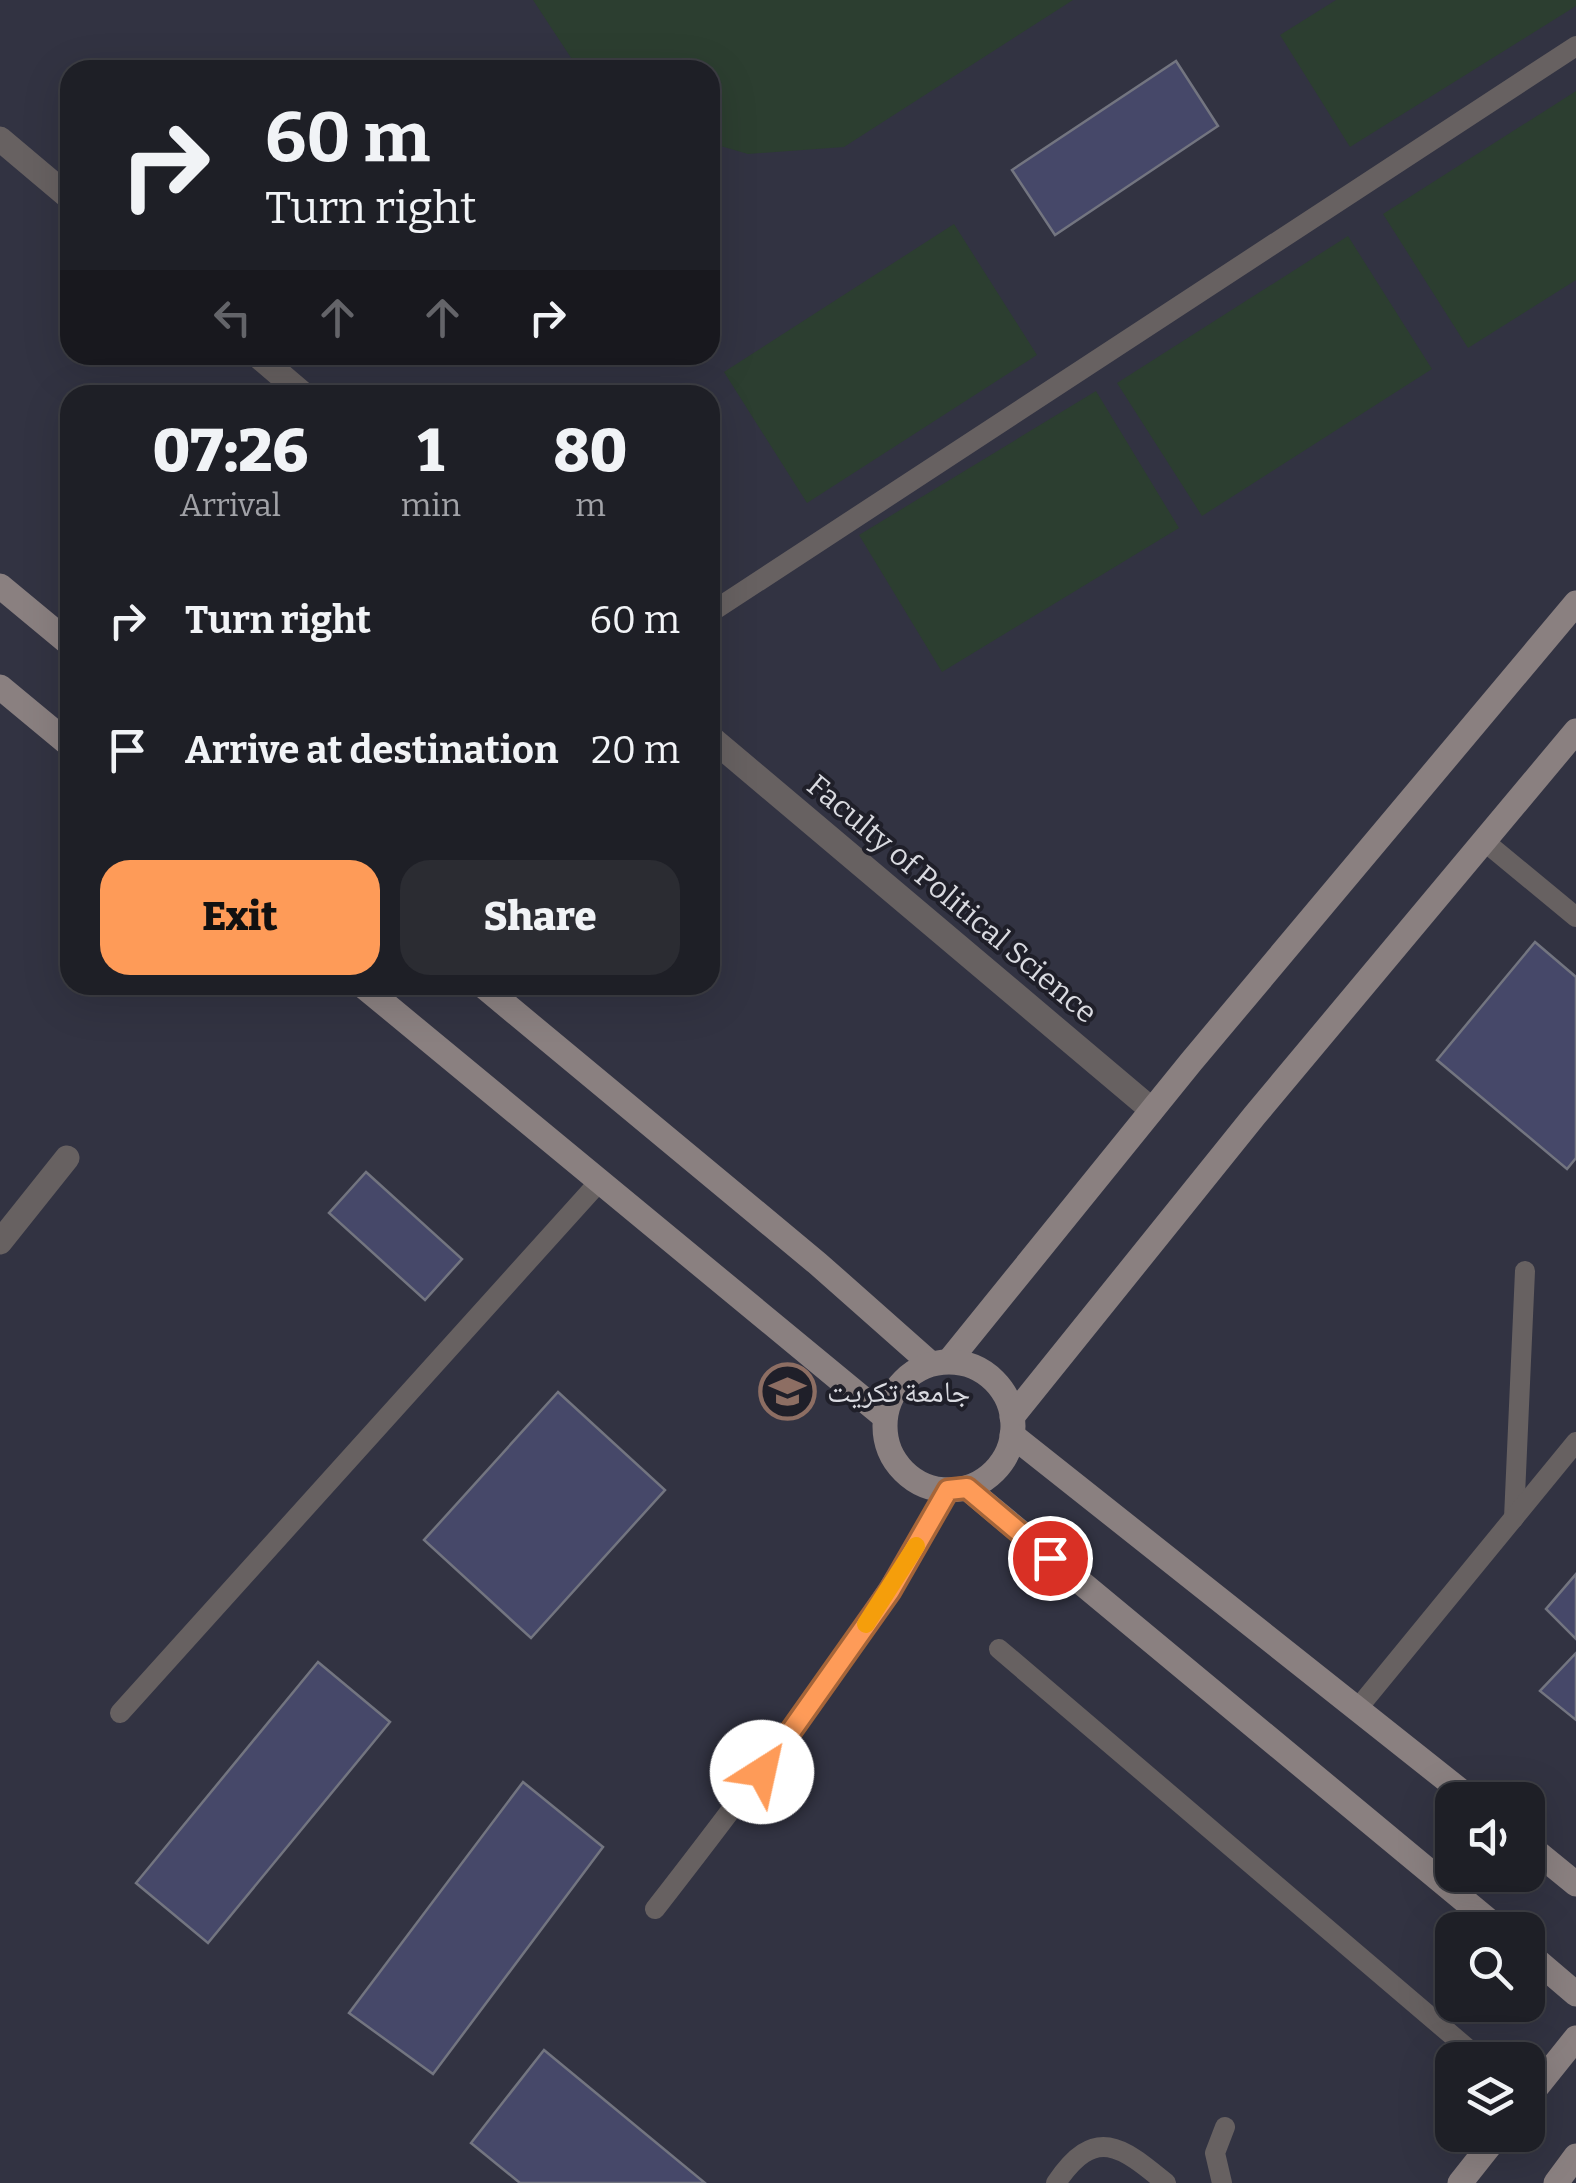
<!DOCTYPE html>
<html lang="en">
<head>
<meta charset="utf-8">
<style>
  body { margin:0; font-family:Bitter,"Noto Naskh Arabic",serif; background:#2b2c32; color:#f1f3f6; height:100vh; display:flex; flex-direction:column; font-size:38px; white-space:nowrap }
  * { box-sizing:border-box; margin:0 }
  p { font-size:32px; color:#a1a2a7 }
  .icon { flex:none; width:55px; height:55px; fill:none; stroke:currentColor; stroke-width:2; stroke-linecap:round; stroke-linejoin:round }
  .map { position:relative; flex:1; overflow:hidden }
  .drawer { position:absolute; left:60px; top:385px; width:660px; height:610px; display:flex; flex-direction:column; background:#1e1f26; border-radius:30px; box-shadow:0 10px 40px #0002,0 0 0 2px #3c3d43 }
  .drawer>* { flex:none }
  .banner { position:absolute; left:60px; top:60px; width:660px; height:305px; border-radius:30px; box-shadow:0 10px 40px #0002,0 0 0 2px #3c3d43; background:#1e1f26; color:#f1f3f6; overflow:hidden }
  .tools { position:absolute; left:1435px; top:1782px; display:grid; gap:20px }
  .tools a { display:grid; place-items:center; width:110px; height:110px; border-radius:20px; background:#1e1f26; box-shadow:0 10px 40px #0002,0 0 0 2px #3c3d43; font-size:50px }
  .pin { position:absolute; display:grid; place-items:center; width:85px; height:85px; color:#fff; margin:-42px; border:5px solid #fff; border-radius:50%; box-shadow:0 2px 10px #0007 }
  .me { position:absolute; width:110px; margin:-55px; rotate:35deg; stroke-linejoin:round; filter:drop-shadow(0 0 8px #0008) }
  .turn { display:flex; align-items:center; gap:35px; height:210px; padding:0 40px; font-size:45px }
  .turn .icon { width:130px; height:130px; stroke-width:2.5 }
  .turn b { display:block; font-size:70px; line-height:85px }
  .lanes { display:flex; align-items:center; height:95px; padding:0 40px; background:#0003; justify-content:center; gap:50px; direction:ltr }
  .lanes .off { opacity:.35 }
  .eta { display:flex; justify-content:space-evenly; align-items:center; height:170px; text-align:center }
  .eta b { font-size:60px; font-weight:800; line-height:70px }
  .button { display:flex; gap:20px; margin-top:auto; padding:20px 40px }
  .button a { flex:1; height:115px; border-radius:30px; background:#fe9b58; color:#111; font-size:40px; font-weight:800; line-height:115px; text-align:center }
  .button a+a { background:#2b2c32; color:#f1f3f6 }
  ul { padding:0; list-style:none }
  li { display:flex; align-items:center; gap:30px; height:130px; padding:0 40px }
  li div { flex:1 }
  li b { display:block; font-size:38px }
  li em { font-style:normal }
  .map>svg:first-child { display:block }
  .built { fill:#323342; fill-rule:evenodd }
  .green { fill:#2c3e30 }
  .building { fill:#464869; stroke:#737580; stroke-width:2.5 }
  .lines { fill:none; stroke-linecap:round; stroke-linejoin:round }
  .lane { stroke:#676161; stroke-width:20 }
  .street { stroke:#676161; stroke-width:25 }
  .secondary { stroke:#8a8080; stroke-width:25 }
  .route-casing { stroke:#a56539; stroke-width:25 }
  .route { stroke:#fe9b58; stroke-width:18 }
  .slow { stroke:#f59e0b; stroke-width:18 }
  .labels { text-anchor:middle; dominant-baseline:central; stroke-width:8; stroke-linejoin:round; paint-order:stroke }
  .street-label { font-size:30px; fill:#d9dae0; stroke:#1f1f29 }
  .poi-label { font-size:30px; fill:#d9dae0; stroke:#1f1f29; text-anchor:start }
</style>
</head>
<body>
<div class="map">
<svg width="1576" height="2183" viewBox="0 0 1576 2183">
  <rect width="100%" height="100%" fill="#282933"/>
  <path class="built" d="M0 0H1576V2183H0ZM70 70H710V355H70ZM70 395H710V985H70ZM1452 1800H1528V1875H1452ZM1452 1930H1528V2005H1452ZM1452 2060H1528V2135H1452Z"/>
  <g class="green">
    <polygon points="533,0 1073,0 844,147 748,154 710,143 710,70 579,70"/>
    <polygon points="1336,0 1576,0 1576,6 1350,147 1280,35"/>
    <polygon points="1576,91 1576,280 1468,348 1383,214"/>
    <polygon points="954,224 1037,355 807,503 724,372"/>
    <polygon points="1348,236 1432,369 1202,516 1117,383"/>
    <polygon points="1096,391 1179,528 942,672 859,535"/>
  </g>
  <g class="building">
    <polygon points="1176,61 1218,126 1055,235 1012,170"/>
    <polygon points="1535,942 1576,977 1576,1158 1567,1169 1437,1060"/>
    <polygon points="366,1172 462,1259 425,1300 329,1213"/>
    <polygon points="558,1392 665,1490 531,1638 424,1540"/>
    <polygon points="1576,1574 1576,1639 1546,1609"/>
    <polygon points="1576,1653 1576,1720 1540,1691"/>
    <polygon points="318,1662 390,1722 208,1943 136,1883"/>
    <polygon points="523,1782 603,1847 433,2074 349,2013"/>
    <polygon points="544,2050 705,2183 520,2183 471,2143"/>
  </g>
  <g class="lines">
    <g class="lane">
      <polyline points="710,613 1576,46"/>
      <polyline points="1484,841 1576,917"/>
      <polyline points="1514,1518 1525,1271"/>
      <polyline points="999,1649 1481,2060"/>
      <polyline points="1358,1708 1576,1442"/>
      <polyline points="120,1713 600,1181"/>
      <path d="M655 1909C760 1774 862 1638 949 1491"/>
      <path d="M1056 2183C1095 2125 1121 2146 1166 2183"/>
      <polyline points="1222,2183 1215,2153 1225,2127"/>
    </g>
    <g class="street">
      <polyline points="0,139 70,198"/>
      <polyline points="257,355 304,395"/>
      <polyline points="710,737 1152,1110"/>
      <polyline points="0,1242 67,1158"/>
    </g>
    <g class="secondary">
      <polyline points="0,586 70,644"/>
      <polyline points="0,687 70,745"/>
      <polyline points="362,985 885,1417"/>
      <polyline points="482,985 817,1263 930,1363"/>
      <polyline points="949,1361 1191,1062 1576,603"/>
      <circle cx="949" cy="1426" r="64"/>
      <polyline points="1012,1417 1255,1115 1576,731"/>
      <polyline points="1012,1435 1472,1800"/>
      <polyline points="967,1488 1500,1930"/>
      <polyline points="1528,1845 1576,1884"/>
      <polyline points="1528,1953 1576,1994"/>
      <polyline points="1528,2098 1576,2038"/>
      <polyline points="1460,2183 1498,2135"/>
      <polyline points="1556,2183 1576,2156"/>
    </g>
  </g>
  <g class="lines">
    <defs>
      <polyline id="route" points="762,1772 890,1591 948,1490 967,1488 1050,1558"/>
    </defs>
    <use href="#route" class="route-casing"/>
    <use href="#route" class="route"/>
    <polyline class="slow" points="866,1624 916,1546"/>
  </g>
  <defs>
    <symbol id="university-ring" viewBox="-11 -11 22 22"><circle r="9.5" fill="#1f1f29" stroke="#8d6e63" stroke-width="1.5"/><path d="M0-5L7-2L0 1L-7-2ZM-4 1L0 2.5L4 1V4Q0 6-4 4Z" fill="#8d6e63"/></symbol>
  </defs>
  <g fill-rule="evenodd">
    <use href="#university-ring" x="756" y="1360" width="63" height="63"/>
  </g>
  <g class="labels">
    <g class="street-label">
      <text transform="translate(952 899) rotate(40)">Faculty of Political Science</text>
    </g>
    <g class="poi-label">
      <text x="827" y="1392">جامعة تكريت</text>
    </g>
  </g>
</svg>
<div class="tools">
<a><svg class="icon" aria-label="sound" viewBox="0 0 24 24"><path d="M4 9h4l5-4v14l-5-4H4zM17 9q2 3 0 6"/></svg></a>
<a><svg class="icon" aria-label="search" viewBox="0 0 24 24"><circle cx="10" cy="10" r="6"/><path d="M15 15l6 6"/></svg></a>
<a><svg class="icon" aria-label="layers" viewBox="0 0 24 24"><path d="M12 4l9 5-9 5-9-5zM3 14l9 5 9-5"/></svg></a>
</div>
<div class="pin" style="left:1050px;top:1558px;background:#d93025"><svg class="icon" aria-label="arrive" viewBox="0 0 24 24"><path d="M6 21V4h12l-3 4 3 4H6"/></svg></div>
<svg class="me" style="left:762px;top:1772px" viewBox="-20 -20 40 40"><circle r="19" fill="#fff"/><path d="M0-13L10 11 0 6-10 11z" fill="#fe9b58"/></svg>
<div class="banner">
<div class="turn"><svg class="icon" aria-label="right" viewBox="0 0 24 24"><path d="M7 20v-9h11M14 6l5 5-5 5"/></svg><div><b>60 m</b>Turn right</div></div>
<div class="lanes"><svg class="icon off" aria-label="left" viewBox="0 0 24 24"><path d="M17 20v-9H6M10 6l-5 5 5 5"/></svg><svg class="icon off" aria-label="ahead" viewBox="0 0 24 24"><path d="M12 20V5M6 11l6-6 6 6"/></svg><svg class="icon off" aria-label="ahead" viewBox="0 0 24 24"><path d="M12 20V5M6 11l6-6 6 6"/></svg><svg class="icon" aria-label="right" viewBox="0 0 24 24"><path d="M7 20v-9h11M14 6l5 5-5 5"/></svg></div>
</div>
<section class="drawer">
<div class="eta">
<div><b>07:26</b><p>Arrival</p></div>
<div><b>1</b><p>min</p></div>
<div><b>80</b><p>m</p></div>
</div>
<ul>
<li><svg class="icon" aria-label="right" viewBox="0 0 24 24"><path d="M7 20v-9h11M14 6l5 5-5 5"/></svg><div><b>Turn right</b></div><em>60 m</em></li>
<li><svg class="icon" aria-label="arrive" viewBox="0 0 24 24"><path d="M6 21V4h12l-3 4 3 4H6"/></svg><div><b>Arrive at destination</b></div><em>20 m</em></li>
</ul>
<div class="button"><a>Exit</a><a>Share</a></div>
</section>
</div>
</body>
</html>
